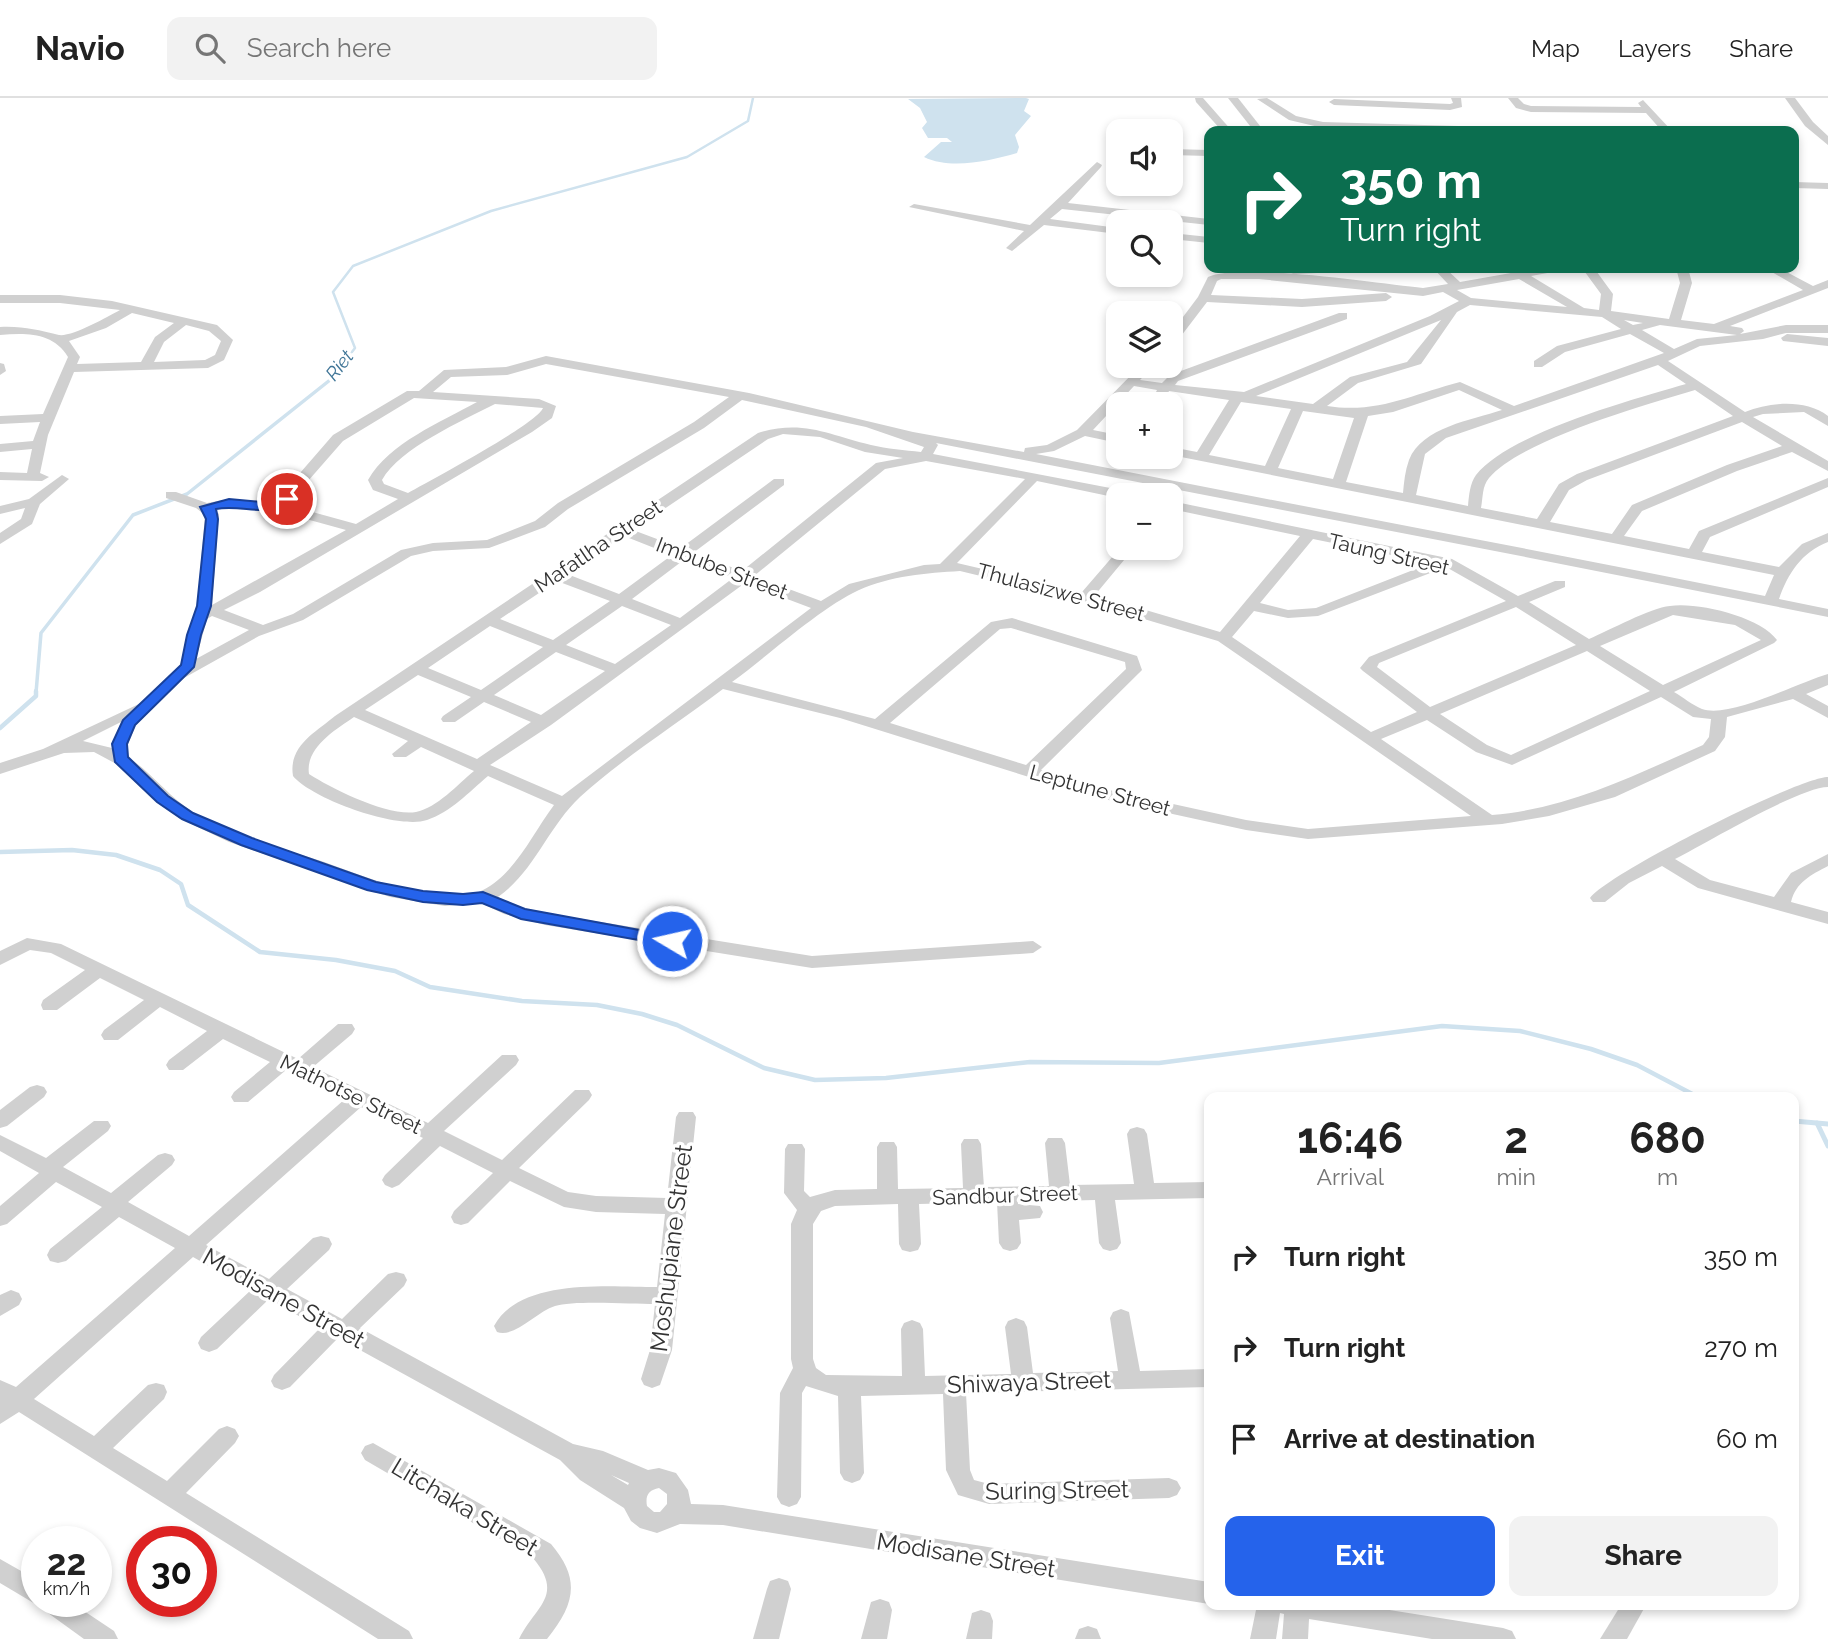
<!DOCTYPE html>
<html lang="en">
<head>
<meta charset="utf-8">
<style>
  body { margin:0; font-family:Raleway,sans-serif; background:#f2f2f2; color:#222; height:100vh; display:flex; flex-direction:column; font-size:26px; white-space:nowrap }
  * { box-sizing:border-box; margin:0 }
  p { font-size:23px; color:#767676 }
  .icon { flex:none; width:38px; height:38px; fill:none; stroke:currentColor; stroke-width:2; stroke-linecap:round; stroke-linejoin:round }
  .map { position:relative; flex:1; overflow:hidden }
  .side { position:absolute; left:1204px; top:994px; width:595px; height:518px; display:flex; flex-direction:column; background:#fff; border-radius:14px; box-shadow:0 4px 10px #0003 }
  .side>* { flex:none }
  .hud { position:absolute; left:1204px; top:28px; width:595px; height:147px; border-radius:14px; box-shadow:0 4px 10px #0003; background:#0b6e4f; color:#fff; overflow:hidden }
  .controls { position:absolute; left:1106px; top:21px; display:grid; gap:14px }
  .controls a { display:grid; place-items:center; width:77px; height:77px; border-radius:14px; background:#fff; box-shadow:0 4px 10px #0003; font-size:35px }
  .speed { position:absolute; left:21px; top:1428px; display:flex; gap:14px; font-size:35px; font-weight:700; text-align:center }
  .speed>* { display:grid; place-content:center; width:91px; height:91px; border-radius:50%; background:#fff; box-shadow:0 4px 10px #0003; line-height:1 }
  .speed small { font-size:18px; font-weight:400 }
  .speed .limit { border:10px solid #d22; background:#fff; color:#111 }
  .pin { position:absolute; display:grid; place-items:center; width:60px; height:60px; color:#fff; margin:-30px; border:4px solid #fff; border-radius:50%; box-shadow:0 2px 7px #0007 }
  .me { position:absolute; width:77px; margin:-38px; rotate:279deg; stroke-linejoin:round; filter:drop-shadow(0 0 5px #0008) }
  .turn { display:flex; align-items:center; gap:24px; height:147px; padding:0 21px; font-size:32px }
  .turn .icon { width:91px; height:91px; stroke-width:2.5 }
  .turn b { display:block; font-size:49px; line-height:60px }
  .eta { display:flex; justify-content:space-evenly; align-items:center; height:119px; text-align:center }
  .eta b { font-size:42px; font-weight:700; line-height:49px }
  .action { display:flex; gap:14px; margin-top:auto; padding:14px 21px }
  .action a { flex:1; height:80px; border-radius:14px; background:#2563eb; color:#fff; font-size:28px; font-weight:700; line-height:80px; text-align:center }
  .action a+a { background:#f2f2f2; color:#222 }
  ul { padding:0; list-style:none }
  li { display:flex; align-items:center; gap:21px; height:91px; padding:0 21px }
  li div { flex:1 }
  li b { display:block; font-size:26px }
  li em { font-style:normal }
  header { display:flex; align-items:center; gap:42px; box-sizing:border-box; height:98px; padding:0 35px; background:#fff; border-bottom:2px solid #e0e0e0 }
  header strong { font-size:33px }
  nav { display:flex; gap:38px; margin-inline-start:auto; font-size:24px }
  .search { width:490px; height:63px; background:#f2f2f2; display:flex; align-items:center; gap:18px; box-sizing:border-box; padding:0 24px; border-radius:14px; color:#767676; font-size:26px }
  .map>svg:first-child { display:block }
  .water { fill:#cfe2ee }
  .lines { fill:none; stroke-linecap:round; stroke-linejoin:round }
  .stream-far3 { stroke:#cfe2ee; stroke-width:2.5 }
  .stream-far2 { stroke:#cfe2ee; stroke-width:3.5 }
  .stream-far1 { stroke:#cfe2ee; stroke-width:4.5 }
  .stream { stroke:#cfe2ee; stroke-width:5 }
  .minor { fill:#d0d0d0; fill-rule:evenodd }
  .route { fill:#2563eb; stroke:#184099; stroke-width:2 }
  .labels { text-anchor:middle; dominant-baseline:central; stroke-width:7; stroke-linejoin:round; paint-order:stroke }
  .far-water-label { font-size:19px; font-style:italic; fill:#3f7597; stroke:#fff }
  .street-label { font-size:21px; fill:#333; stroke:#fff }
  .near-street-label { font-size:24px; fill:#333; stroke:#fff }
</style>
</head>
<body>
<header>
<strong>Navio</strong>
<div class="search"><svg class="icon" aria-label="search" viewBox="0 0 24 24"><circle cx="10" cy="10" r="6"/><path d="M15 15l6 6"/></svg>Search here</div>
<nav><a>Map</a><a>Layers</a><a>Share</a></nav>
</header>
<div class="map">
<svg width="1828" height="1541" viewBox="0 0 1828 1541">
  <rect width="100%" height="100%" fill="#fff"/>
  <path class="water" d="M1026 0 1029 1 1024 13 1031 18 1015 37 1019 49 1017 55C989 63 951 72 924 59L941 44H952L947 40H928L922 30 927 24 920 10 908 1Z"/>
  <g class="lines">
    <polyline class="stream-far3" points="345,263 355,250 333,194 353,168 491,113 687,59 748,23 753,0"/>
    <polyline class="stream-far2" points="36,595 41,535 133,417 187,396 330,282 346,261"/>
    <g class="stream-far1">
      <polyline points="0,630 36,598 36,593"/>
      <polyline points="0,754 72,752 116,757 160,772 181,786 188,807 260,854 336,862 395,873 430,889 522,903 597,907 642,916 677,927 764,970 815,982 886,980 1030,964 1159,965 1442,928 1520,933 1591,951 1637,967 1698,999"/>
    </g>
    <g class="stream">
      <polyline points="1794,1023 1828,1026"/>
      <polyline points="1817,1025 1828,1048"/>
    </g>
    <g class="minor">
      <polygon points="1195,0 1203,0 1232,33 1222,33 1196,4"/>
      <polygon points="1228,0 1238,0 1264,33 1254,33"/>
      <polygon points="1267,0 1296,18 1323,24 1528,30 1533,33 1323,30 1289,22 1257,1"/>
      <polygon points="1451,0 1461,0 1462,9 1450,12 1334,7 1329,4 1334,1 1450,6 1453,5"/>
      <polygon points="1508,0 1518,0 1524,6 1531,8 1641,9 1638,5 1643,2 1672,33 1662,33 1646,15 1531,14 1516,10"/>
      <polygon points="1785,0 1795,0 1813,24 1828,38 1828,47 1805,28"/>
      <polygon points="1171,51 1209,52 1209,58 1171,57"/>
      <polygon points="1097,64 1102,67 1101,69 1068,105 1209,121 1209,127 1062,111 1050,121 1118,130 1118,136 1044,127 1012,153 1006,150 1024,133 909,109 914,106 1030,127"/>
      <polygon points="1794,84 1828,85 1828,91 1794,90"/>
      <polygon points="1171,135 1209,139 1209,145 1171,141"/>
      <polygon points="1292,170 1372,170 1366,173 1293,176 1287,173"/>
      <path d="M1433 170H1445L1460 184 1511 175 1517 172 1566 170 1564 172 1531 178 1584 210 1599 212 1601 196 1582 170H1594L1613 196 1611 213 1669 221 1680 185 1676 170H1688L1692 185 1681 222 1714 226 1803 192 1765 170H1779L1813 188 1828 182V190L1730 228 1742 230 1744 233 1740 236 1786 227H1828V235H1786L1763 241 1700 248 1668 263 1745 314C1771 304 1805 301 1828 318V328L1804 314 1763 316 1753 319 1828 363V373L1792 354 1737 373 1642 413 1624 438 1689 451 1699 433 1828 380V389L1710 439 1702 454 1779 469 1802 446 1828 435V444C1802 454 1788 475 1779 501L1828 511V519C1532 459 1233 403 936 345L938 347 933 356 1126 393 1133 397H1118V400L1037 383 957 465 1082 494 1120 450H1134L1095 497 1220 534 1300 438 1171 411V403L1452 461 1518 498 1555 483H1565V489L1529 504 1589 541C1610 532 1650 510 1670 508 1699 504 1760 519 1777 542L1774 545 1674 594C1683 599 1692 607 1702 611 1730 621 1799 584 1828 576V587L1806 596 1828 608V620L1793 601 1727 619 1725 639 1715 653 1615 699 1549 718 1502 726 1308 741 1246 732 1090 698 840 620 723 591C677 626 623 660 580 699 548 729 534 774 498 799L516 808 545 815 812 858 1033 843 1042 849 1033 855 812 870 545 827 504 816 481 805 445 808 390 799 229 744 179 720 122 669 94 654 64 655 0 676V665L43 651 141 605 180 568 197 508 205 417 196 410 166 400V394H176L207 405 229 401 274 405 333 337 407 293H419L444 272 506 269 546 258 749 295 913 334 1024 354 1025 350 1047 347 1077 332 1140 268H1153L1140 282 1162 285 1170 277 1339 215H1347V221L1178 283 1175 287 1244 294 1430 218 1459 203 1443 194 1423 198 1259 181H1221L1217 183 1211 197 1302 201 1386 195 1392 199 1386 203 1302 209 1207 204 1175 246 1171 247V235L1198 199 1208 179C1241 164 1380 186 1423 190L1448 186ZM1519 181 1567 209 1471 200 1457 192ZM1470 207 1602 219 1621 231 1557 248 1534 263V269H1542L1565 254 1630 236 1664 255 1514 308 1460 284C1413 296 1378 316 1327 308L1358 285 1421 266 1457 214ZM1441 222 1407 264 1350 279 1313 306 1256 298ZM1624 222 1643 225 1633 227ZM1660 227 1737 237 1697 241 1674 251 1642 232ZM546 266 729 299 694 324 558 405 535 423 487 442 433 445 401 452 293 516 263 527 224 512 260 494 532 334 552 320 556 308 539 301 433 294 451 279 507 277ZM1658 267 1686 286C1634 301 1509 335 1476 377 1470 385 1469 397 1468 408L1416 397 1425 356 1446 340ZM1134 288 1157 292 1150 306H1162L1169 293 1229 302 1197 354 1171 349V357L1774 477 1765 498C1522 449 1279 404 1036 356L1054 353 1085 338 1118 345V337L1093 332ZM1459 292 1502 312C1472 322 1422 329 1409 362 1405 373 1404 384 1403 395L1346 384 1368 318 1393 314ZM1695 292 1733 318 1577 376 1559 386 1537 421 1481 410C1483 400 1482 388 1489 380 1519 343 1647 306 1695 292ZM414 300 477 304C441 324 389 345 368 382L373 392 398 401 356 426 287 407 343 343ZM742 302 866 329 924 349 921 354C905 352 887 351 871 347 829 337 803 321 758 335L335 618C316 634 288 648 293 678 312 701 398 732 427 722 451 714 469 694 488 678L554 707C533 735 515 776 483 792 441 813 358 775 318 762 275 748 232 737 193 714 169 699 152 675 128 659V646L136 627 184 580 259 538 303 522 411 458 433 453 489 450 545 429 568 411 704 330ZM1241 304 1291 311 1265 368 1209 357ZM495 306 543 310C537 326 429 383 408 395L384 386 382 382C400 350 462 323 495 306ZM1303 313 1354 320 1333 381 1278 370ZM1742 324 1782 348 1727 367 1632 407 1612 436 1550 424 1569 392 1587 382ZM783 336 820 339 865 354 903 360 876 365 742 473 693 455 784 387V381H774L681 450 633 432 768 341ZM926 363 1025 381 940 466 924 467 849 486 821 503 754 478 885 371ZM229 409 277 413 346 432 212 507 219 416 215 412ZM624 438 672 457 619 496 567 476ZM1313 441 1431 465 1316 510 1288 512 1260 505ZM685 461 733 480 680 520 632 501ZM1446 469 1506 503 1369 559 1360 570 1363 573 1417 614 1371 634 1232 539 1254 513 1288 520 1318 518ZM960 473 1080 502 1218 543 1471 718 1308 731 1246 722 1100 690 1041 672 1139 575 1142 572 1137 558 1012 520 991 524 875 621 732 584C769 557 820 510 859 492 890 478 927 475 960 473ZM557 483 610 503 553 542 500 521ZM745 485 811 510 562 698 490 667 551 627ZM622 508 671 527 615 566 566 547ZM1516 509 1576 547 1430 609 1377 569 1379 565ZM1673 517 1735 527 1761 542 1663 587 1600 548ZM212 518 249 532 196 561 207 521ZM490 528 543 549 481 592 428 570ZM1011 530 1125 564 1126 571 1026 667 890 625 1000 531ZM1587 553 1650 593 1511 657 1487 647 1440 616ZM556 554 605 573 541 617 494 597ZM418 577 471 599 443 618 441 621 443 624H455L484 604 531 624 477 661 365 612ZM1661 599 1693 619 1711 621 1709 639 1703 647C1635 677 1568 711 1492 717L1381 641 1427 622 1476 654 1512 667ZM354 619 408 643 392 656 394 659H406L421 649 474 673C458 686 437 710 416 714 389 719 332 691 309 676 305 650 335 632 354 619ZM121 624 112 650 83 643Z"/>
      <path d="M0 197H60L112 203 217 227 233 242 224 262 208 270 74 274 48 337 40 375 49 379 42 383 0 382V374L27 375 32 351 0 354V346L33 343 40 324 0 326V318L43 316 68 259C53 234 26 235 0 237V229C24 228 37 232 59 237 72 239 107 219 120 212L60 205H0ZM132 215 174 225 155 239 141 264 77 266 80 259 69 243 106 230ZM186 227 209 233 221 243 215 257 205 262 154 264 164 244Z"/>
      <polygon points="1787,236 1828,240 1828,248 1783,243 1781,240"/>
      <polygon points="0,265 4,266 6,273 0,277"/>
      <polygon points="62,377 69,381 40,406 32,426 0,446 0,435 21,421 25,410 0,416 0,408 29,401"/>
      <path d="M1828 679V689C1800 689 1706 745 1675 761L1710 782 1774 799 1791 775 1828 756V768C1811 777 1796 784 1791 804L1828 814V826L1698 790 1662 768 1629 785 1605 804H1593L1590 800C1607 776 1799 679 1828 679Z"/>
      <path d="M27 840 61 846 298 961 338 926H352L355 931 352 936 313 969 428 1025 502 957H516L519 962 516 967 444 1033 502 1062 575 992H589L592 997 589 1002 519 1070 568 1094 596 1098 667 1100 676 1019 679 1014H693L696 1019 672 1252 660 1287 652 1290 644 1287 641 1281 650 1252 655 1206C633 1206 573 1202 555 1208 536 1214 515 1240 497 1234L494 1228C520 1179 611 1189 657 1189L665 1116 596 1114 564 1109 510 1083 468 1125 461 1127 454 1125 451 1119 454 1113 493 1075 440 1048 399 1087 392 1090 385 1087 382 1082 385 1077 423 1040 361 1009 206 1147 269 1181 313 1140 321 1138 329 1140 332 1146 329 1152 287 1191 342 1221 388 1176 396 1174 404 1176 407 1182 404 1188 360 1230 573 1346 603 1353 648 1372 659 1370 676 1375 688 1392 691 1406 723 1407 1209 1484V1506L723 1427 680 1426 657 1435 640 1430 631 1423 624 1410 580 1382 560 1362 340 1241 338 1240 290 1289 282 1292 274 1289 271 1283 274 1277 320 1230 269 1201 217 1251 209 1254 201 1251 198 1245 201 1239 251 1192 193 1159 34 1301 94 1338 148 1287 156 1285 164 1287 167 1294 164 1301 113 1350 167 1383 219 1331 227 1328 235 1331 239 1338 235 1345 186 1395 409 1533 413 1541H378L19 1314 0 1326V1282L16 1289 175 1150 119 1119 66 1163 58 1165 50 1163 47 1157 50 1151 102 1109 56 1084 7 1126 0 1128V1108L39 1075 0 1053V1037L46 1060 94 1023H108L111 1028 108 1033 63 1069 111 1095 158 1057 165 1055 172 1057 175 1062 172 1067 128 1104 189 1138 345 1001 286 972 248 1004H234L231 999 234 994 270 964 223 941 183 972H169L166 967 169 962 207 933 160 909 118 942H104L101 937 104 932 144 902 100 880 57 912H43L41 907 43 902 85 872 51 855 30 852 0 867V853ZM611 1377 629 1385 628 1387ZM659 1390 667 1396V1406L660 1414H654L647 1408C645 1397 649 1392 659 1390Z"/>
      <polygon points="37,987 44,989 47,994 44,999 7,1028 0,1030 0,1012 30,989"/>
      <polygon points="1137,1029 1144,1031 1147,1036 1154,1085 1209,1084 1209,1100 1115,1102 1121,1145 1117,1151 1110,1153 1103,1151 1099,1145 1095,1102 1018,1104 1018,1106 1040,1108 1043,1114 1040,1120 1019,1122 1021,1145 1017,1151 1010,1153 1003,1151 999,1145 997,1104 919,1106 921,1146 918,1152 910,1154 902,1152 899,1146 898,1106 835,1108 821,1113 813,1126 813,1261 816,1270 826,1277 902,1278 901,1231 904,1225 912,1222 920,1225 923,1231 925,1278 1011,1276 1005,1229 1008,1223 1016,1220 1024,1223 1027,1229 1033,1275 1118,1273 1110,1220 1113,1214 1121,1211 1129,1214 1140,1273 1209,1271 1209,1289 966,1295 970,1372 974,1382 989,1386 1169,1380 1177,1383 1181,1390 1177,1397 1169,1400 989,1406 958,1397 946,1372 943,1296 861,1298 864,1375 860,1382 852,1385 844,1382 840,1375 838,1298 806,1288 802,1295 801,1399 797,1406 789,1409 781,1406 777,1399 780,1295 793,1270 791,1261 791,1126 797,1112 784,1095 785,1051 788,1046 802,1046 805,1051 804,1093 810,1099 835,1092 877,1091 877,1049 880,1044 894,1044 897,1049 898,1091 963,1090 961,1046 964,1041 978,1041 981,1046 984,1089 1049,1088 1045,1045 1048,1040 1062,1040 1065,1045 1070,1087 1134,1086 1127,1036 1130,1031"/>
      <polygon points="11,1192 19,1195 22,1201 19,1207 0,1218 0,1197"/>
      <path d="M373 1345 551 1446C581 1481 575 1506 547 1541H519C535 1508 565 1498 533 1460L365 1362 361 1355 365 1348Z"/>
      <polygon points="0,1461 37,1482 37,1503 69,1503 114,1533 118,1541 84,1541 37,1507 0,1485"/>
      <polygon points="779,1480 788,1483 791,1491 779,1541 753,1541 767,1491 770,1483"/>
      <polygon points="880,1501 889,1504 892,1512 887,1541 861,1541 871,1504"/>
      <polygon points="1257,1507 1358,1507 1503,1530 1512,1533 1516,1541 1432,1541 1309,1521 1308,1541 1282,1541 1284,1516 1280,1515 1276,1541 1250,1541"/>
      <polygon points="1621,1507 1646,1507 1627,1541 1600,1541"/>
      <polygon points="981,1512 990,1515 993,1523 992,1541 966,1541 972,1515"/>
      <polygon points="1088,1528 1097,1531 1101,1541 1075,1541 1079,1531"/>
    </g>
  </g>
  <path class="route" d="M287 397 291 398V403C268 421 244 406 216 411L218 421 211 508 201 537 194 569 135 627 127 646 128 659 168 698 193 715 252 740 376 784 423 793 463 796 483 794 525 811 672 838 680 843 678 847 672 848 521 821 482 805 463 807 423 804 367 792 241 747 182 721 157 704 115 664 112 646 123 622 181 567 187 537 197 508 206 421 200 409 229 401 272 405Z"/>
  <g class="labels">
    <g class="far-water-label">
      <text transform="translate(339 267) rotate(-52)">Riet</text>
    </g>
    <g class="street-label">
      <text transform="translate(598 448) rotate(-34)">Mafatlha Street</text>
      <text transform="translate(1389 456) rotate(13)">Taung Street</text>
      <text transform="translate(722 470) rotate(21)">Imbube Street</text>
      <text transform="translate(1061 494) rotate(15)">Thulasizwe Street</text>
      <text transform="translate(1100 692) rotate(15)">Leptune Street</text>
      <text transform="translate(351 996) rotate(26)">Mathotse Street</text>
      <text transform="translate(1005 1097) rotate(-2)">Sandbur Street</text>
    </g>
    <g class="near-street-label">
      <text transform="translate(671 1150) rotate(-83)">Moshupiane Street</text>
      <text transform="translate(284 1200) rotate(29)">Modisane Street</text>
      <text transform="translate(1029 1284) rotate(-2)">Shiwaya Street</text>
      <text transform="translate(1057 1392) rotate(-1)">Suring Street</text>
      <text transform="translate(465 1409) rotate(31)">Litchaka Street</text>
      <text transform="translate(966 1457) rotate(9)">Modisane Street</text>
    </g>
  </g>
</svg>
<div class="controls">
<a><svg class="icon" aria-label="sound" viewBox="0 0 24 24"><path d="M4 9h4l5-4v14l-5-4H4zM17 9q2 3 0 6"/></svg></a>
<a><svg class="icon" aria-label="search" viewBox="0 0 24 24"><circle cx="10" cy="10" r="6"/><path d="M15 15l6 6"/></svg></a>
<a><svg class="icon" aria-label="layers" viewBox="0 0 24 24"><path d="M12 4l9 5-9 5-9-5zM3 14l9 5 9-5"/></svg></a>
<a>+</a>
<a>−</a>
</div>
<div class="speed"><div>22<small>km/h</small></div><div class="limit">30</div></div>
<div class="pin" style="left:287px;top:401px;background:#d93025"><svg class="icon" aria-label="arrive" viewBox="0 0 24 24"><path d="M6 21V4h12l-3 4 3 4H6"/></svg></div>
<svg class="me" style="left:672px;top:843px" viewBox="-20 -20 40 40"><circle r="17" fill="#2563eb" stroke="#fff" stroke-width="3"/><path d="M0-11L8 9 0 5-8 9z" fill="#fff"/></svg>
<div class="hud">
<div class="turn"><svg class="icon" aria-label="right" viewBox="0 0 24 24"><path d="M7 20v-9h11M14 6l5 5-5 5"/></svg><div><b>350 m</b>Turn right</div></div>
</div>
<section class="side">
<div class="eta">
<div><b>16:46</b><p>Arrival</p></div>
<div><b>2</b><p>min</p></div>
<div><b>680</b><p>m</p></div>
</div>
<ul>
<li><svg class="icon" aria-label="right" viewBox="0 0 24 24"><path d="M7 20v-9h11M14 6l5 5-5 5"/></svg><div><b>Turn right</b></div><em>350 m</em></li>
<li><svg class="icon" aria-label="right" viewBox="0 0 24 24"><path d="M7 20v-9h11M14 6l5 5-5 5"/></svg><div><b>Turn right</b></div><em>270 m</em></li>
<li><svg class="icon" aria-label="arrive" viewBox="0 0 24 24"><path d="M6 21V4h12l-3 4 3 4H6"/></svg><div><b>Arrive at destination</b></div><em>60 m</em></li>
</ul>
<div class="action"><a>Exit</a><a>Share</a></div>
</section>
</div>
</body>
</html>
